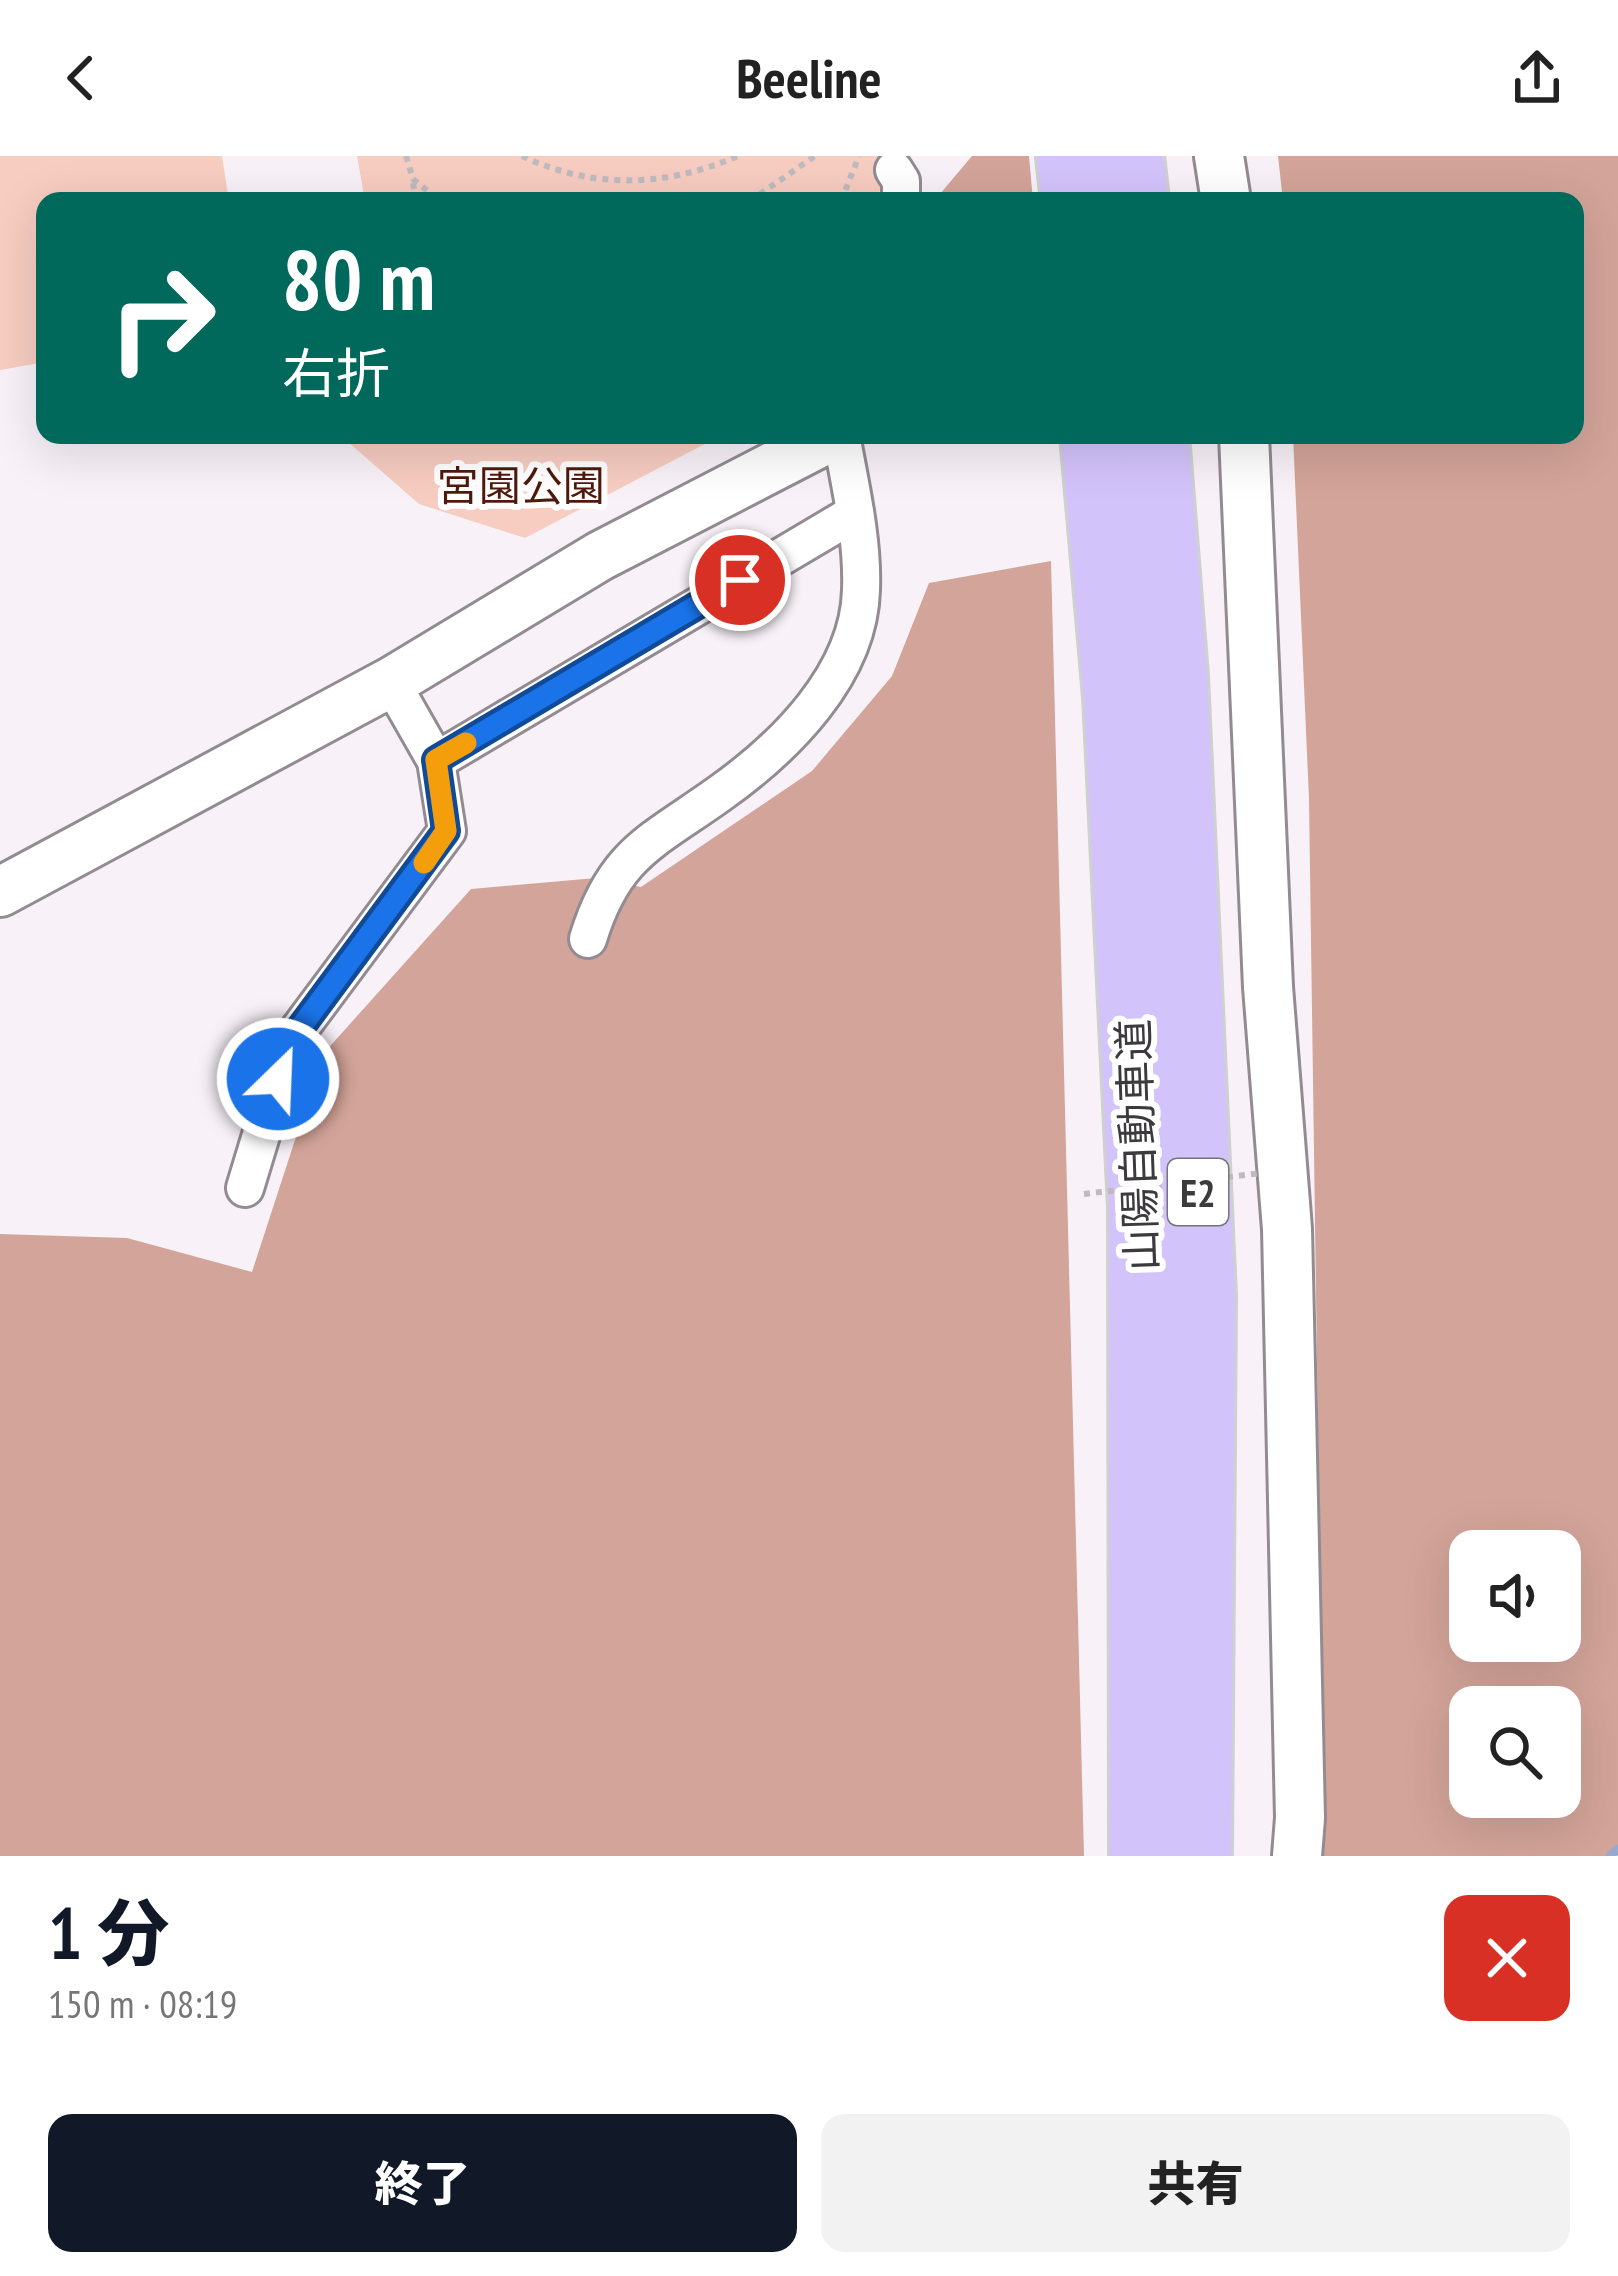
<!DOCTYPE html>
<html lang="ja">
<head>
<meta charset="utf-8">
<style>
  body { margin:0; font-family:"PT Sans Narrow","Noto Sans JP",sans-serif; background:#f2f2f2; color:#222; height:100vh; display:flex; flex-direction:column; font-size:45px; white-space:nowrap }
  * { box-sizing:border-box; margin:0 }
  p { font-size:39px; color:#767676 }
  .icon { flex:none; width:66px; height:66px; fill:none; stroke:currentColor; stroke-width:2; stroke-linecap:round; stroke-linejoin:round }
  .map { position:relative; height:1700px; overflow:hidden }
  .panel { display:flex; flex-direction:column; background:#fff; flex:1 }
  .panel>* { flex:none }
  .guide { position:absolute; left:36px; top:36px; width:1548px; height:252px; border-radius:24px; box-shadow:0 12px 48px #0002; background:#00695c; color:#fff; overflow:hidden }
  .fabs { position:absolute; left:1449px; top:1374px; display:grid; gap:24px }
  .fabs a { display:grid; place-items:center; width:132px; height:132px; border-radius:24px; background:#fff; box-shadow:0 12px 48px #0002; font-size:60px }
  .pin { position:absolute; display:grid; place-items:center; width:102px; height:102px; color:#fff; margin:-51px; border:6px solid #fff; border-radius:50%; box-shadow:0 3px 12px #0007 }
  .me { position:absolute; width:132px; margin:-66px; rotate:24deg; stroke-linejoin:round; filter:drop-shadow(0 0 9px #0008) }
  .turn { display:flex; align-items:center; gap:42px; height:252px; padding:0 48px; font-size:54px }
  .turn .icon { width:156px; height:156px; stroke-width:2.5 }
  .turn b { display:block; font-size:84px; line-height:102px }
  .round { display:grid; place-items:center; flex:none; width:126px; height:126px; border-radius:24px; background:#f2f2f2 }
  .summary { display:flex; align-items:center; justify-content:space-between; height:204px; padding:0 48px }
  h1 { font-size:72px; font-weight:800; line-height:90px; color:#111827 }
  .action { display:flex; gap:24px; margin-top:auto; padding:24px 48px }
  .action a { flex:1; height:138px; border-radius:24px; background:#111827; color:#fff; font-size:48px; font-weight:800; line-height:138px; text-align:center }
  .action a+a { background:#f2f2f2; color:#222 }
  header { display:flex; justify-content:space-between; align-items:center; height:156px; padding:0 48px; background:#fff; font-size:54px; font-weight:800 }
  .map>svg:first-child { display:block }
  .green { fill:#f7ccc1 }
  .forest { fill:#d3a499; fill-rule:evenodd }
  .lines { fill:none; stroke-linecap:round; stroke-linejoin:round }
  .stream { stroke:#97a9cf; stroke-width:9 }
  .minor-casing { stroke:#928c92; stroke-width:42 }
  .tertiary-casing { stroke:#928c92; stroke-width:54 }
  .motorway-casing { stroke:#d0d0d0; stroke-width:72 }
  .path { stroke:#bfbabf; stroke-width:6; stroke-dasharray:6 6; stroke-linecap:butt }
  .minor { stroke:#fff; stroke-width:36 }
  .tertiary { stroke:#fff; stroke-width:48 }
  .motorway { stroke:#d3c3fb; stroke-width:66 }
  .path-bridge { stroke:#bfbabf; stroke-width:6; stroke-dasharray:6 6; stroke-linecap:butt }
  .route-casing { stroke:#114b97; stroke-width:30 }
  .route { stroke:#1a73e8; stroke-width:21 }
  .slow { stroke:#f59e0b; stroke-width:21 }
  .labels { text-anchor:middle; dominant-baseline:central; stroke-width:12; stroke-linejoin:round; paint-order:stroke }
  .shield { fill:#fff; stroke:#767576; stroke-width:3 }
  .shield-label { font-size:39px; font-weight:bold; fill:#3c3a3c }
  .park-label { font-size:42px; fill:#51180c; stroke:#fff }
  .street-label { font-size:42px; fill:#3c3a3c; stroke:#fff }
</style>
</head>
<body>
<header><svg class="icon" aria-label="back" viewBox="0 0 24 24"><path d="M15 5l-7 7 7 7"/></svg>Beeline<svg class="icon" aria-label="share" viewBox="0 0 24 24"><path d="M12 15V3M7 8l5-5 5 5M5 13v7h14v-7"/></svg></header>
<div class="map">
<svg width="1618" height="1700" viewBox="0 0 1618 1700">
  <rect width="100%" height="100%" fill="#f8f2f8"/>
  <g class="green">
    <polygon points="0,0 222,0 229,45 45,45 45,206 0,214"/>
    <polygon points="357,0 889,0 877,45 365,45"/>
    <polygon points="340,279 722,279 525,382 419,348"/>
  </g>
  <g class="forest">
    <polygon points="972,0 1029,0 1033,45 934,45"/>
    <path d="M1278 0H1618V1697L1613 1700H1324L1309 643 1293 279H1575V45H1283ZM1470 1395H1560V1485H1470ZM1470 1551H1560V1641H1470Z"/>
    <polygon points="1051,405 1084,1700 0,1700 0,1078 127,1082 252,1116 323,898 471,733 596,722 641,731 812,615 892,520 929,427"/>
  </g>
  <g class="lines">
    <polyline class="stream" points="1610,1700 1618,1693"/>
    <defs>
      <g id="minor">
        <polyline points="894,14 901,25 901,45"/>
        <polyline points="436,605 855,357"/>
        <path d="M588 783C614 697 652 686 719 638 784 592 859 519 861 434 863 383 850 329 841 279"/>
        <polyline points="245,1032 289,887 447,675 436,605 391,526"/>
      </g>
      <g id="tertiary">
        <polyline points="1219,0 1226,45"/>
        <polyline points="1244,279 1268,831 1287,1073 1300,1662 1297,1700"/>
        <polyline points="0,736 391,526 600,400 815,289 826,279"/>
      </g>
      <g id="motorway">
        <polyline points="1070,0 1075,45"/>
        <polyline points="1130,0 1135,45"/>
        <polyline points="1094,279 1117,540 1142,1052 1143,1700"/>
        <polyline points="1155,279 1174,520 1202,1140 1198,1700"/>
      </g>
    </defs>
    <use href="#minor" class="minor-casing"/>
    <use href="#tertiary" class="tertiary-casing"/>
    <use href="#motorway" class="motorway-casing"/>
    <g class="path">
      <polyline points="406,0 413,23 440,45"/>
      <path d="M522 0C594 34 666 31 738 0"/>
      <polyline points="413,27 416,45"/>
      <polyline points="650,38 652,45"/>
      <polyline points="750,45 815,0"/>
      <polyline points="841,45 859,0"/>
    </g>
    <use href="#minor" class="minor"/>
    <use href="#tertiary" class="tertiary"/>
    <use href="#motorway" class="motorway"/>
    <polyline class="path-bridge" points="1084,1038 1262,1017"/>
  </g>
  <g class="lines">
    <defs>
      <polyline id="route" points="278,923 289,887 446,675 436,604 740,424"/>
    </defs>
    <use href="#route" class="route-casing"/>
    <use href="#route" class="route"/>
    <polyline class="slow" points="424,707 446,675 436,604 466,587"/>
  </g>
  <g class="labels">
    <rect class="shield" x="1168" y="1003" width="60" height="66" rx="9"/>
    <g class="shield-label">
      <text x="1198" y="1036">E2</text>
    </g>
    <g class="park-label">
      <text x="521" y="329">宮園公園</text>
    </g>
    <g class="street-label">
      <text transform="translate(1137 989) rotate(-92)">山陽自動車道</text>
    </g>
  </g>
</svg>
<div class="fabs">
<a><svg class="icon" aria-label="sound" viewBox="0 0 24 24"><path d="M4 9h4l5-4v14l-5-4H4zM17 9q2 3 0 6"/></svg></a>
<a><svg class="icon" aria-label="search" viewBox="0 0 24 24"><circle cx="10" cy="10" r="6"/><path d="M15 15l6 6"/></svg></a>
</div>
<div class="pin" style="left:740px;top:424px;background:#d93025"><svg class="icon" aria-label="arrive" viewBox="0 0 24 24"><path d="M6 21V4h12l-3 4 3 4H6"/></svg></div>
<svg class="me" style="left:278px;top:923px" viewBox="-20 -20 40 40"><circle r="17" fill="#1a73e8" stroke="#fff" stroke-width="3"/><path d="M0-11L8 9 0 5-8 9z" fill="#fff"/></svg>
<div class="guide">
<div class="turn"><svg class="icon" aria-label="right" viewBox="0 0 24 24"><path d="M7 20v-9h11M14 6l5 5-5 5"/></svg><div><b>80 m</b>右折</div></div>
</div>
</div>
<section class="panel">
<div class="summary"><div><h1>1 分</h1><p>150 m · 08:19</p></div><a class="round" style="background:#d93025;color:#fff"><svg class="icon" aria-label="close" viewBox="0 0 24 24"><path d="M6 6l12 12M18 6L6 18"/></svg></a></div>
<div class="action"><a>終了</a><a>共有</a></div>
</section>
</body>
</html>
